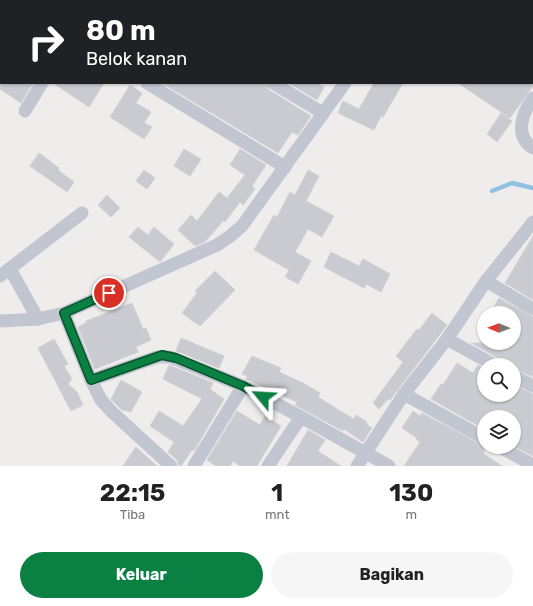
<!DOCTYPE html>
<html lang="id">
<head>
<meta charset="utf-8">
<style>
  body { margin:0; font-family:Rubik,sans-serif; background:#f6f6f6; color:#222; height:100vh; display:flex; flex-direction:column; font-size:15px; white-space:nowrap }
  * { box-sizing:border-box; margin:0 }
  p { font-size:13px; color:#767676 }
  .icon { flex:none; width:22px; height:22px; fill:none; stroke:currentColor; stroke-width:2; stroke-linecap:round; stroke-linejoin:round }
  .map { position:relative; height:466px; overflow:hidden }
  .sheet { display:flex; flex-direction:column; background:#fff; flex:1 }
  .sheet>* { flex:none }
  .guide { position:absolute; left:0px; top:0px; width:533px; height:84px; box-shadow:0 1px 3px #0004; background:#202124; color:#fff; overflow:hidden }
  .needle { width:26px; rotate:271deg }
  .buttons { position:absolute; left:477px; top:306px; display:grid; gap:8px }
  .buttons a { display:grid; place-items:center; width:44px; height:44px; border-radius:50%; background:#fff; box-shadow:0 1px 3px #0004; font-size:20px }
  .pin { position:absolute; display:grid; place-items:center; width:34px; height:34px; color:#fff; margin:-17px; border:2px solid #fff; border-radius:50%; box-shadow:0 1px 4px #0007 }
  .me { position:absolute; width:44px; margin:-22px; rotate:297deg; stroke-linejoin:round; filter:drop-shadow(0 0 3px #0008) }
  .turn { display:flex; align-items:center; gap:14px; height:84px; padding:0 20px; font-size:18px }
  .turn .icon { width:52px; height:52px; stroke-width:2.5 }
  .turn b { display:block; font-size:28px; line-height:34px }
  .eta { display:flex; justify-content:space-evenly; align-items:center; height:68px; text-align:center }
  .eta b { font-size:24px; font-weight:700; line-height:28px }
  .primary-button { display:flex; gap:8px; margin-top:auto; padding:8px 20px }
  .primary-button a { flex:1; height:46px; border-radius:24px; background:#0b8043; color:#fff; font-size:16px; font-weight:700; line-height:46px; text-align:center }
  .primary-button a+a { background:#f6f6f6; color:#222 }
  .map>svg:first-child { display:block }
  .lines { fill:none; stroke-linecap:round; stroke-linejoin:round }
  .stream { stroke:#91c1e0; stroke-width:4.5 }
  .building { fill:#cacbd0; stroke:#d1d1d7 }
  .minor { stroke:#c1c6d0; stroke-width:13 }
  .route-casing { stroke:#07532c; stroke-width:10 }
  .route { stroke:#0b8043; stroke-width:7 }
</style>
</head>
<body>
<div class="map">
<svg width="533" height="466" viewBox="0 0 533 466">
  <rect width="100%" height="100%" fill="#efedec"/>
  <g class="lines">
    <polyline class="stream" points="492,191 512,183 533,188"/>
  </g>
  <g class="building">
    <polygon points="0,83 33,83 21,103 0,89"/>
    <polygon points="53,83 104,83 89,107"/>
    <polygon points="162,83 265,83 269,90 311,116 298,135 292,132 278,153"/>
    <polygon points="289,83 317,83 324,87 317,100"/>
    <polygon points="374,83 403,83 383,117 381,116 374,130 338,113 343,101 359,109"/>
    <polygon points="458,83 533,83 533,86 510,118"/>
    <polygon points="130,85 142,93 136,103 151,112 144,123 152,127 144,139 110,117"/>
    <polygon points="501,113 512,121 497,142 487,134"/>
    <polygon points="184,149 201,159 190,176 174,166"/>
    <polygon points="240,149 266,165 252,186 255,189 243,205 240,202 225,222 223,221 205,242 195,246 178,230 191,215 197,221 219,192 227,198 245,175 230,165"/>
    <polygon points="39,153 59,168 58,170 74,182 67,192 30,166"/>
    <polygon points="144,170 155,178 147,189 136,181"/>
    <polygon points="308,170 319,176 306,201 334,216 322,237 308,229 295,252 311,261 298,284 285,277 289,270 254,250 274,215 277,217 290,192 295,195"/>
    <polygon points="107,195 120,208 111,217 98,205"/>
    <polygon points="138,227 148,235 154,227 174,244 160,262 129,237"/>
    <polygon points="533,236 533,300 505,283"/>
    <polygon points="331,252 359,266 363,259 390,274 381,292 366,284 364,288 324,267"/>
    <polygon points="215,271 235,290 200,326 182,313 197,293 195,291"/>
    <polygon points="499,298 533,317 533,377 514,368 514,365 502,365 498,358 471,343 514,343 514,313 490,313"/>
    <polygon points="132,303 143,329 146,328 151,340 136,347 138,352 95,369 78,327 86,323 86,321"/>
    <polygon points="432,313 447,325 390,400 388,399 379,409 373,403 403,362 396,356 417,329 419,330"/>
    <polygon points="181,338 224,356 219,368 176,351"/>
    <polygon points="54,339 68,364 64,366 72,379 68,384 77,392 83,405 71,411 38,348"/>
    <polygon points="252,356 281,368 279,372 303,383 320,393 318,397 337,409 354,419 356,415 367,422 366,424 372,428 363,442 344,429 343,431 295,405 297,402 246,379 247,376 242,374"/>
    <polygon points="457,363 473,373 478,365 484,369 484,395 514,395 514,385 533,394 533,456 514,446 514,417 484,417 484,429 431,399 441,384 443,385"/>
    <polygon points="169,365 213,383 210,389 224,399 194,451 192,450 181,466 179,466 177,460 168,452 174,442 150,426 159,411 183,426 202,399 163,379"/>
    <polygon points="121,380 142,392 131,412 122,410 111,399"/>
    <polygon points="237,411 260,425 265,416 281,426 257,466 240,466 233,461 230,466 216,466 207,460"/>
    <polygon points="413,411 420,416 422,413 484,446 484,454 502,466 404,466 420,442 416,439 417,438 402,428"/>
    <polygon points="308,430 325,440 318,451 341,466 287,466"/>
    <polygon points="136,447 157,466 123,466"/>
  </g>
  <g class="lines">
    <g class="minor">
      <polyline points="135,0 137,1"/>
      <polyline points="320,0 322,1"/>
      <polyline points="92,1 93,0"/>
      <polyline points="159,1 159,0"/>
      <polyline points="237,1 237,0"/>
      <polyline points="391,1 392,0"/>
      <polyline points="507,1 508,0"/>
      <polyline points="147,83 285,167"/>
      <polyline points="273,83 323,113"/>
      <path d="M533 98C522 113 514 136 533 148"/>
      <polyline points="25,111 42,83"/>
      <polyline points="10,269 38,319"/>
      <polyline points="0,276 82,213"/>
      <polyline points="486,281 533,309"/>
      <polyline points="64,313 91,380"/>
      <polyline points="0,321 38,319 64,313 217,245 229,237 242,226 345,83"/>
      <polyline points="447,339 494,365"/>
      <polyline points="514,376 533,386"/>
      <polyline points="404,394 484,438"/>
      <polyline points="301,417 389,466"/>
      <polyline points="500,447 533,465"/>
      <polyline points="171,466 112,412 101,400 91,380 157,357 170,357 243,386 301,417 268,466"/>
      <polyline points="194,466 243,386"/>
      <polyline points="357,466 404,394 447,339 486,281 533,222"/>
    </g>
  </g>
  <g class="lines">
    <defs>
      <polyline id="route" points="109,293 64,313 91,380 162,355 176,358 243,386 263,397"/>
    </defs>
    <use href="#route" class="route-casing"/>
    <use href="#route" class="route"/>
  </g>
</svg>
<div class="buttons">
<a><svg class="needle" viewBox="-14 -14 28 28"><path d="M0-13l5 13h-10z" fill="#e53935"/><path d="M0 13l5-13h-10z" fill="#767676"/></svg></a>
<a><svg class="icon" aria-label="search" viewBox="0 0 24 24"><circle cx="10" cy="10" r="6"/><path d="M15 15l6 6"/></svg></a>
<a><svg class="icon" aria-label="layers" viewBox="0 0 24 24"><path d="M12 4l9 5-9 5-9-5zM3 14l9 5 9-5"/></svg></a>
</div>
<div class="pin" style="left:109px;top:293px;background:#d93025"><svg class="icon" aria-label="arrive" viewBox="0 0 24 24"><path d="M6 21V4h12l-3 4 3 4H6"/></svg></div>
<svg class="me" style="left:263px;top:397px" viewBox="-20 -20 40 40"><path d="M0-17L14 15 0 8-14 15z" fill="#0b8043" stroke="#fff" stroke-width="4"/></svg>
<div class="guide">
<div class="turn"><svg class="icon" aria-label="right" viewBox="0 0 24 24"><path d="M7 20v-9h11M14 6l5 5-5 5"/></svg><div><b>80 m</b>Belok kanan</div></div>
</div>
</div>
<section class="sheet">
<div class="eta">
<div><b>22:15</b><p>Tiba</p></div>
<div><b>1</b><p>mnt</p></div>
<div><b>130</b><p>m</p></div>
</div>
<div class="primary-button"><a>Keluar</a><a>Bagikan</a></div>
</section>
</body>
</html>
